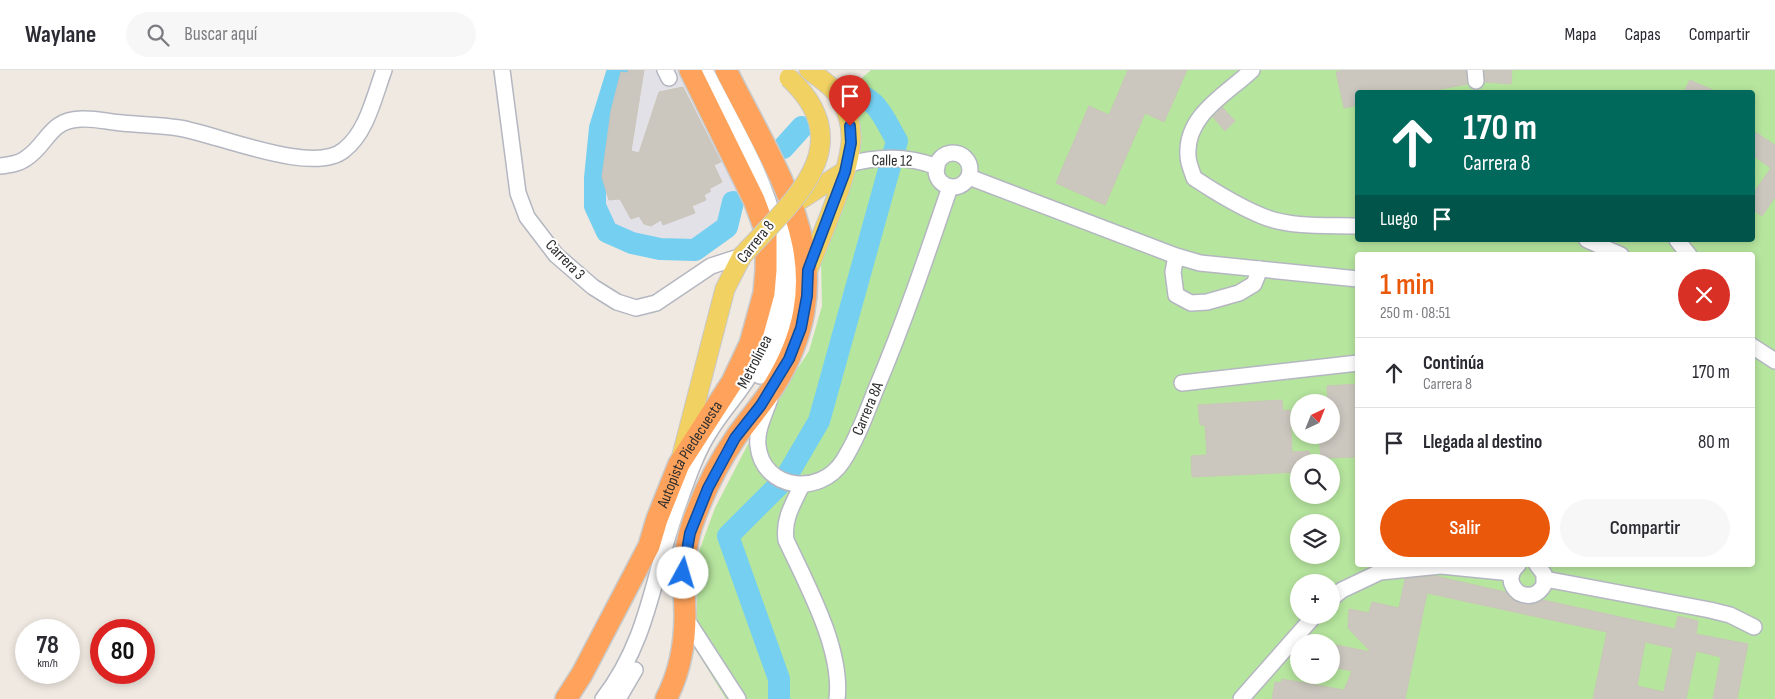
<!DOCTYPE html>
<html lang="es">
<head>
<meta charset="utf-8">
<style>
  body { margin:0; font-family:"Sofia Sans Condensed",sans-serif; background:#f7f7f7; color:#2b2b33; height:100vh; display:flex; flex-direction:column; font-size:19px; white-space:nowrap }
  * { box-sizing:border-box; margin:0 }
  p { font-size:16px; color:#7c7c81 }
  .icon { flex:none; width:28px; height:28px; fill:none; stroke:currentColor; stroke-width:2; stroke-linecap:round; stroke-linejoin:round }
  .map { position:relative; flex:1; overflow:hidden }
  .drawer { position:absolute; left:1355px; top:182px; width:400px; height:315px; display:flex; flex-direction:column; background:#fff; border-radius:5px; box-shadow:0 2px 8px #0003 }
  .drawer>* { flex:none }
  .guide { position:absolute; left:1355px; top:20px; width:400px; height:152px; border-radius:5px; box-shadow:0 2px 8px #0003; background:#00695c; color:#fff; overflow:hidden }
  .needle { width:32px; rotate:43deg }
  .fabs { position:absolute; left:1290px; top:324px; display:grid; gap:10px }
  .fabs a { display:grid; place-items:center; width:50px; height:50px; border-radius:50%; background:#fff; box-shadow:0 2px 8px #0003; font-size:25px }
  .speed { position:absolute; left:15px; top:549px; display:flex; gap:10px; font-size:25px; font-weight:700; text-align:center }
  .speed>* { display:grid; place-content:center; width:65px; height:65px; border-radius:50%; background:#fff; box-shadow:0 2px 8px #0003; line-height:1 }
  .speed small { font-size:12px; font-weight:400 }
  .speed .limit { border:8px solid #d22; background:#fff; color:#111 }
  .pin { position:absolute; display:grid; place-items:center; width:42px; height:42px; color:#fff; margin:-51px -21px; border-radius:50% 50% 50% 0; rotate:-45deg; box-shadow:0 0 5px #0007 }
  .pin .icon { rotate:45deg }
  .me { position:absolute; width:55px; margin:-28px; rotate:6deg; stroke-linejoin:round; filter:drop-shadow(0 0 4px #0008) }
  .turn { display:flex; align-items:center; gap:18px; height:105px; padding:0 25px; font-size:22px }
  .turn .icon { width:65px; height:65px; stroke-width:2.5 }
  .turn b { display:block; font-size:35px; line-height:42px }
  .then { display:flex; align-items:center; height:48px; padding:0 25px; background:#0003; gap:10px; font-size:19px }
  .round { display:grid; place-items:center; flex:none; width:52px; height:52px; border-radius:26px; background:#f7f7f7 }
  .headline { display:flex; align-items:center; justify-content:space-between; height:85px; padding:0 25px }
  h1 { font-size:30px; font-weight:600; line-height:38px; color:#ea580c }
  .button { display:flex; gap:10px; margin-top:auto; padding:10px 25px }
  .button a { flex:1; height:58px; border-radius:30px; background:#ea580c; color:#fff; font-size:20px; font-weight:600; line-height:58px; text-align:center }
  .button a+a { background:#f7f7f7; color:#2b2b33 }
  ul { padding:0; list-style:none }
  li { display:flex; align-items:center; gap:15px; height:70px; padding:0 25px; border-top:1px solid #e1e1e2 }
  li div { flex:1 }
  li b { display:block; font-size:19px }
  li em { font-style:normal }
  header { display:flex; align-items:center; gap:30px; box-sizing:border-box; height:70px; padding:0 25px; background:#fff; border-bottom:1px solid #e1e1e2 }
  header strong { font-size:24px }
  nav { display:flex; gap:28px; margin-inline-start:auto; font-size:18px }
  .search { width:350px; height:45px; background:#f7f7f7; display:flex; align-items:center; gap:12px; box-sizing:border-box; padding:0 18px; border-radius:28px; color:#7c7c81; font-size:19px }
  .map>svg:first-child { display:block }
  .industrial { fill:#e3e1e8 }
  .green { fill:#b6e59e; fill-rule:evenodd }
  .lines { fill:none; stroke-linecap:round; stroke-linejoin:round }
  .river { stroke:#75cff0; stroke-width:22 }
  .building { fill:#cbc7bf; stroke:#cbc5ba; fill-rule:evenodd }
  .minor-casing { stroke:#b4b7c1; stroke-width:18 }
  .major-casing { stroke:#c9c9c9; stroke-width:21 }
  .highway-casing { stroke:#c9c9c9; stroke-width:24 }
  .minor { stroke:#fff; stroke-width:15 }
  .major { stroke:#f2d163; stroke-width:19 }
  .highway { stroke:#ffa35c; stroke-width:21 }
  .major-bridge-casing { stroke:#c9c9c9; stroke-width:21; stroke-linecap:butt }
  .major-bridge { stroke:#f2d163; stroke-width:19 }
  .route-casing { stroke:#114b97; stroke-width:12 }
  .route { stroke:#1a73e8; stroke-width:9 }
  .labels { text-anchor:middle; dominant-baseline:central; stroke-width:4; stroke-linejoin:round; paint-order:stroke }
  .street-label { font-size:16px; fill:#2e2e2e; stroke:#fff }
</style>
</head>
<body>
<header>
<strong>Waylane</strong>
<div class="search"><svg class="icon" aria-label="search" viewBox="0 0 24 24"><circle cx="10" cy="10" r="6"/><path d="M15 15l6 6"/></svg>Buscar aquí</div>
<nav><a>Mapa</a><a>Capas</a><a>Compartir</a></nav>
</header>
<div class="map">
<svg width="1775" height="629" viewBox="0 0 1775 629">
  <rect width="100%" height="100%" fill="#efe9e1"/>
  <polygon class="industrial" points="618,0 682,0 742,123 733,132 727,157 695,180 660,179 632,173 607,162 595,136 595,108 600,58"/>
  <path class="green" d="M871 0H1775V629H726L696 580 698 484 715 438 747 376 809 281 822 236 821 191 861 74C863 48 854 36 841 15L862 8ZM1358 22H1752V170H1358ZM1358 185H1752V495H1358ZM1299 332H1331V365H1299ZM1299 392H1331V425H1299ZM1299 452H1331V485H1299ZM1299 512H1331V545H1299ZM1299 572H1331V605H1299Z"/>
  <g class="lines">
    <g class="river">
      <polyline points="618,0 600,58 595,108 595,136 607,162 632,173 660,179 695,180 727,157 733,132"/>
      <polyline points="783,78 802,57"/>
      <path d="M779 629V609L728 466 785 409 819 351 897 71C881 43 877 26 844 20"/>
    </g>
  </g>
  <g class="building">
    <polygon points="628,0 644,0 631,81 639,83 659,22 683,17 721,92 714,95 722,112 709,119 711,121 704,125 706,130 692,136 695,143 663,155 661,150 651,156 644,154 639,146 631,149 620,129 609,130 602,107 611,41 621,2 628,3"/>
    <polygon points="1128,0 1187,0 1164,52 1145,43 1105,135 1056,113 1089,36 1109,45"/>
    <polygon points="1344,0 1466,0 1467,14 1426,22 1358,22 1358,35 1344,38 1336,2"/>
    <polygon points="1484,0 1512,0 1511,14 1485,12"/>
    <polygon points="1690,10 1717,22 1684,22"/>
    <polygon points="1222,37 1235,51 1225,61 1213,47"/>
    <polygon points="1752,60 1775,75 1775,127 1762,146 1752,139 1752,125 1771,98 1752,85"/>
    <polygon points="1358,314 1358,387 1321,388 1319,367 1335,366 1333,336 1331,336 1331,332 1328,332 1327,316"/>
    <polygon points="1282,330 1283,341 1290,340 1292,382 1309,381 1310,392 1299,392 1299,402 1192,407 1191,386 1207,385 1205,355 1200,355 1198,335"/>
    <path d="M1435 506 1505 522 1513 530 1525 534H1535L1543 530 1675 559 1678 546 1698 551 1696 564 1748 574 1737 629H1713L1721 587 1696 581 1686 629H1593L1607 562 1427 523 1405 629H1272L1275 612 1281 613 1282 609 1344 620 1352 601 1331 597V574L1371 582 1348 558 1349 539 1369 543 1372 532 1399 538 1405 509ZM1645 572 1673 578 1664 622 1637 616Z"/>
  </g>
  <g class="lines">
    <defs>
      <g id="minor">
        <polyline points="502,0 518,123 527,147 556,185 593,217 617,232 636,238 656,233 711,196 742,186"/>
        <polyline points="665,0 669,8"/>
        <path d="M1252 0C1227 24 1185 45 1188 86 1188 93 1192 101 1194 108 1215 122 1238 136 1262 146 1291 158 1327 155 1358 156"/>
        <polyline points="1475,0 1476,11"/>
        <circle cx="953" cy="100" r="17"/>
        <path d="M846 95C877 86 906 85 937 97"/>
        <path d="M0 96C9 95 18 94 25 89 48 75 48 50 81 49 94 48 109 52 122 53 141 55 160 55 179 58 217 64 313 106 344 80 367 62 374 27 384 0"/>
        <polyline points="969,107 1176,186 1200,193 1358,209"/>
        <polyline points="1587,170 1621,185"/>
        <polyline points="1677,170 1689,185"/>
        <polyline points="1176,186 1173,202 1176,225 1191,233 1207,232 1239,223 1254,214 1260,199"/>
        <polyline points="1752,276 1775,291"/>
        <path d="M760 306C788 258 797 213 788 158"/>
        <polyline points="1182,313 1358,293"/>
        <path d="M770 329C765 344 756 360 758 376 763 420 820 427 843 391 857 369 866 344 876 319 904 253 927 185 950 117"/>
        <path d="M802 415C793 434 783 449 786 470 807 515 843 580 837 629"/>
        <path d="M1518 495C1508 504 1509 515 1519 523 1530 528 1538 525 1544 515V504L1537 495"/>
        <polyline points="1545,509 1710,540 1730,545 1754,557"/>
        <polyline points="1331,529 1342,520 1380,502 1441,496 1512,503"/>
        <polyline points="685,547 738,629"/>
        <path d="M603 629C651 567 653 500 680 430 688 407 697 381 710 361 724 338 742 321 755 296 815 181 757 102 705 0"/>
        <polyline points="618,629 635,600"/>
        <polyline points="1241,629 1315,545"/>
      </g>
      <g id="major">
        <polyline points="792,135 845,101"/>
        <path d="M808 200C821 165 848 108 851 72 852 56 847 38 838 25 830 14 819 8 809 0"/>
        <polyline points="682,385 725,219 742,186"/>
      </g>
      <g id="highway">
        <path id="s1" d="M566 629 582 604 649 476 657 449 679 394 732 312 750 274 764 223 766 200V162L754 130 690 0"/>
        <path d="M666 629C679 604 685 573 685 545 684 514 682 486 692 455 702 426 718 393 736 367 748 350 762 334 774 316 848 197 780 109 726 0"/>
      </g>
    </defs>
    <use href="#minor" class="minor-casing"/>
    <use href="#major" class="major-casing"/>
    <use href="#highway" class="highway-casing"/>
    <use href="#minor" class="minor"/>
    <use href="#major" class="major"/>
    <use href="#highway" class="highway"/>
    <defs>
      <path id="major-bridge" d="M742 186C790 133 863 77 789 8"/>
    </defs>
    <use href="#major-bridge" class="major-bridge-casing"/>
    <use href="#major-bridge" class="major-bridge"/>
  </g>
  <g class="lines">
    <defs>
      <polyline id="route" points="683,503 690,463 708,418 735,368 761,335 789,289 801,258 807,226 808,200 845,102 851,73 850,56"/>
    </defs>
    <use href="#route" class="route-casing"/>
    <use href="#route" class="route"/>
  </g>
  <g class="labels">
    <g class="street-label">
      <text transform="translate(892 91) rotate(1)">Calle 12</text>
      <text transform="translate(756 172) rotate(-51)">Carrera 8</text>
      <text transform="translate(565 190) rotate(46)">Carrera 3</text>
      <text transform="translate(755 292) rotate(-63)">Metrolínea</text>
      <text transform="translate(868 339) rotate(-67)">Carrera 8A</text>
      <text stroke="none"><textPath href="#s1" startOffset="275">Autopista Piedecuesta</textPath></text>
    </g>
  </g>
</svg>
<div class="fabs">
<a><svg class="needle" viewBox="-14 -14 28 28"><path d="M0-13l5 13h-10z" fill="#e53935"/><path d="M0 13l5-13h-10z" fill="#7c7c81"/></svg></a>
<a><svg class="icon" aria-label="search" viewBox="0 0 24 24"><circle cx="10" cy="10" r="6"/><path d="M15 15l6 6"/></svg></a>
<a><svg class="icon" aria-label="layers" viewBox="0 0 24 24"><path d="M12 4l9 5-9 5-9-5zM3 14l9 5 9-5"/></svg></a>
<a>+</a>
<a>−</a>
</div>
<div class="speed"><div>78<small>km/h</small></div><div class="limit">80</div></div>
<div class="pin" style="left:850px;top:56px;background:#d93025"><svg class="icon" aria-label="arrive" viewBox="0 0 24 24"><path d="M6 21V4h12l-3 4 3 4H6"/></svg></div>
<svg class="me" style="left:683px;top:503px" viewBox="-20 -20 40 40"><circle r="19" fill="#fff"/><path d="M0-13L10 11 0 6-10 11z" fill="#1a73e8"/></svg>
<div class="guide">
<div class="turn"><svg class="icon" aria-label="ahead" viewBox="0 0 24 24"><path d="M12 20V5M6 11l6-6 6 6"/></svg><div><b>170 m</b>Carrera 8</div></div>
<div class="then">Luego<svg class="icon" aria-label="arrive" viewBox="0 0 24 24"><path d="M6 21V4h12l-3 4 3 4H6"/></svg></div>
</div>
<section class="drawer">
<div class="headline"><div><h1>1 min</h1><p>250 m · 08:51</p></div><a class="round" style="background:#d93025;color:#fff"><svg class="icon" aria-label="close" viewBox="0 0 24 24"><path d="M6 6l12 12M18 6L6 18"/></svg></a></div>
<ul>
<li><svg class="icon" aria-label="ahead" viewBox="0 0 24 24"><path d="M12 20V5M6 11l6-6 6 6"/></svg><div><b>Continúa</b><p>Carrera 8</p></div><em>170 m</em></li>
<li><svg class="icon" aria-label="arrive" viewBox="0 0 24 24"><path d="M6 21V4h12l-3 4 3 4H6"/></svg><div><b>Llegada al destino</b></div><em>80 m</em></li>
</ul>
<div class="button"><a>Salir</a><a>Compartir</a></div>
</section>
</div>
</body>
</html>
